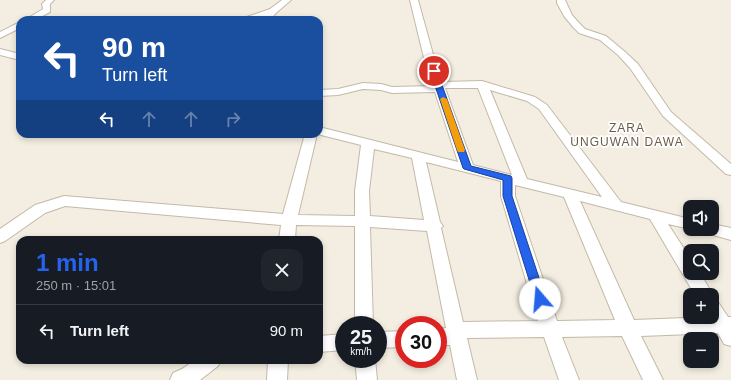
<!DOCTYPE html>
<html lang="en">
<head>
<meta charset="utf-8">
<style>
  body { margin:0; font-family:Helvetica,sans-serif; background:#20242c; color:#f1f3f6; height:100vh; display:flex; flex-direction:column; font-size:15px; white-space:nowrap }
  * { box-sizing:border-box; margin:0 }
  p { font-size:13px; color:#9ea1a6 }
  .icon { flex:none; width:22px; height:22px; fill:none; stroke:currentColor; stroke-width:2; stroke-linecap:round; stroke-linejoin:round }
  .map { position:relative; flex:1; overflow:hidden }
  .details { position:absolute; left:16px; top:236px; width:307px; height:128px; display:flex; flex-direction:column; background:#171b24; border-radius:12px; box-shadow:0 2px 6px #0003 }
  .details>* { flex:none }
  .banner { position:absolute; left:16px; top:16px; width:307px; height:122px; border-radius:12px; box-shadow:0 2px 6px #0003; background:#1a4fa0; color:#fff; overflow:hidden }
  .buttons { position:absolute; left:683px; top:200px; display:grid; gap:8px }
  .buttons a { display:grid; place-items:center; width:36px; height:36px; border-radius:8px; background:#171b24; box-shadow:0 2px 6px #0003; font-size:20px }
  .speed { position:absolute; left:335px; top:316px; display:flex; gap:8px; font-size:20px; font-weight:700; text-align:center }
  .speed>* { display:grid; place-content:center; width:52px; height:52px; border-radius:50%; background:#171b24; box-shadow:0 2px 6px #0003; line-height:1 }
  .speed small { font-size:10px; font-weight:400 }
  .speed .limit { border:6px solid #d22; background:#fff; color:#111 }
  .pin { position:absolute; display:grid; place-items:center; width:34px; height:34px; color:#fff; margin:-17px; border:2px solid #fff; border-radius:50%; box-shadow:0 1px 4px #0007 }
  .me { position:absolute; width:44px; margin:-22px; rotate:342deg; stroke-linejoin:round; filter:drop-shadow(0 0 3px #0008) }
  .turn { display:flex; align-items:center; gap:14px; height:84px; padding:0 20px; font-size:18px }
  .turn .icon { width:52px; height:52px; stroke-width:2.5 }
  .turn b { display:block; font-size:28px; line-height:34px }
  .lanes { display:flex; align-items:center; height:38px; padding:0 20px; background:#0003; justify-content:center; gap:20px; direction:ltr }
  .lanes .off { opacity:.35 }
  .round { display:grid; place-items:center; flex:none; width:42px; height:42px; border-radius:12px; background:#20242c }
  .head { display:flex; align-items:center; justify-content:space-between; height:68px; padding:0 20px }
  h1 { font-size:24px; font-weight:700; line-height:30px; color:#2563eb }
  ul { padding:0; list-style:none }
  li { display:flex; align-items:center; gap:12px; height:52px; padding:0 20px; border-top:1px solid #363941 }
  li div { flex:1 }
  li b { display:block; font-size:15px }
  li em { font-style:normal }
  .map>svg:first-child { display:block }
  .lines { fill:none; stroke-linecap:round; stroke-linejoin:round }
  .minor-casing { stroke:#c3b9a7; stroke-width:2 }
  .minor { fill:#fff; fill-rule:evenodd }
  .route { fill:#2563eb; stroke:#184099 }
  .slow { fill:#f59e0b }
  .labels { text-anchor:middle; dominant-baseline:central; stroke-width:3.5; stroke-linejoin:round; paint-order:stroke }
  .neighbourhood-label { font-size:12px; letter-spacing:1px; fill:#6a5c48; stroke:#fff }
</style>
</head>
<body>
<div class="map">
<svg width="731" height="380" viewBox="0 0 731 380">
  <rect width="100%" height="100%" fill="#f4eee2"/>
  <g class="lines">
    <defs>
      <g id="minor">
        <polygon points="46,0 54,0 50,4 50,12 35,20 25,20 43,9 42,4"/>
        <polygon points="282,0 291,0 276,13 270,20 262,20 264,17 255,20 243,20 244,18 270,9"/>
        <path d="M410 0H418L434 58 442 82 482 81 535 97 547 105 621 202 690 219V229L668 224 690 258V273H700L713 295 712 296V295H695L650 219 580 201 634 320 712 317V300L718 302 728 317H731V346L724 344 718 333 641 336 663 380H643L622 336 562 337 579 380H559L544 337 467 338 477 380H457L450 345H438V329L446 328 427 231 370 227 373 325H355V226L296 225 295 240H279L281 225 65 206 45 213 5 241 0 243V229L35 205 64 196 283 214 305 134H319V127L458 162 435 92 392 93 381 90 363 89 338 95 319 96V90L338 89 363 83 381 84 392 87 433 86 424 58ZM445 88H478L512 175 473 165ZM490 90 527 101 539 109 602 197 527 179ZM317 134 361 145 355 191V216L298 215ZM374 149 412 158 424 220 370 216 369 191ZM426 162 501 181V196L538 321 463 322 441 228 443 226 440 222ZM515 185 564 197 615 320 557 321 515 196Z"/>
        <polygon points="557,0 565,0 572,15 579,23 585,29 606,36 624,51 638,64 671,112 731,164 731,175 726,174 663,116 630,68 618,55 600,40 579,33 573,27 564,16 557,3"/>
        <polygon points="20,22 20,28 0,38 0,32"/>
        <polygon points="0,49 20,54 20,60 0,55"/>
        <polygon points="712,224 731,228 731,240 706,233 703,229 712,229"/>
        <polygon points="404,331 404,347 378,348 378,332"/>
        <polygon points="344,334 344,350 319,352 319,336"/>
        <polygon points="355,359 375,359 377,380 357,380"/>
        <polygon points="195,360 221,360 218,366 200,380 170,380 173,373 182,369"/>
        <polygon points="268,360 288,360 287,380 267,380"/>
      </g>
    </defs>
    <use href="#minor" class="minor-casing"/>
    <use href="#minor" class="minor"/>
  </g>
  <polygon class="route" points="434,69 437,71 471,166 511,176 512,178 512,196 546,299 545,303 540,304 536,303 535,299 503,196 503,180 464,169 463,168 430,71"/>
  <polygon class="slow" points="443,97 447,99 465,150 464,152 458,152 457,150 440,99"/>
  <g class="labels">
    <g class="neighbourhood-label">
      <text x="627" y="128">ZARA<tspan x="627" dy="14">UNGUWAN DAWA</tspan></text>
    </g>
  </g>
</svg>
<div class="buttons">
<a><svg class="icon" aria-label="sound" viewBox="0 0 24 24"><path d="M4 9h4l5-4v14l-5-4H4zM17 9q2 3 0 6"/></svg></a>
<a><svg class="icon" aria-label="search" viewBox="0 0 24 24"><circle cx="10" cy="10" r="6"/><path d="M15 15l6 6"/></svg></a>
<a>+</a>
<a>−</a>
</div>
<div class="speed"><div>25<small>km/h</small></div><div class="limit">30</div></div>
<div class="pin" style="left:434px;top:71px;background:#d93025"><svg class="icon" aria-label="arrive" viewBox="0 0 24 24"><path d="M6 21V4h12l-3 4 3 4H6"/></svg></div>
<svg class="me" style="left:540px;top:299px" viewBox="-20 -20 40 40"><circle r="19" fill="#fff"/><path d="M0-13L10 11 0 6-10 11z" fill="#2563eb"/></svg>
<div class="banner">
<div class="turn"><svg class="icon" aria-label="left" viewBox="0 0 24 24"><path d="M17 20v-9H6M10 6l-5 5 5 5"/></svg><div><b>90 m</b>Turn left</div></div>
<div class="lanes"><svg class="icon" aria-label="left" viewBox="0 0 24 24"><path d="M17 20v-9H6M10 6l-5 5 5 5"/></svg><svg class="icon off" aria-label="ahead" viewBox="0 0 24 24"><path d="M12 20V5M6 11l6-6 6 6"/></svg><svg class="icon off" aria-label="ahead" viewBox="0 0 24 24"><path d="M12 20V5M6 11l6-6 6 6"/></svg><svg class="icon off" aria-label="right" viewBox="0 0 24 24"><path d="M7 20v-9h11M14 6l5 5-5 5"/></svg></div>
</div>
<section class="details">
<div class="head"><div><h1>1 min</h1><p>250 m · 15:01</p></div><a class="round"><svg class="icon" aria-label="close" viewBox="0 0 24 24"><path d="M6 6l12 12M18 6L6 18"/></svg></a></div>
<ul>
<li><svg class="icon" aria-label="left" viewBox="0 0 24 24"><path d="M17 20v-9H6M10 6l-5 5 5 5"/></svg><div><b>Turn left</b></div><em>90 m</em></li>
</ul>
</section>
</div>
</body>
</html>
